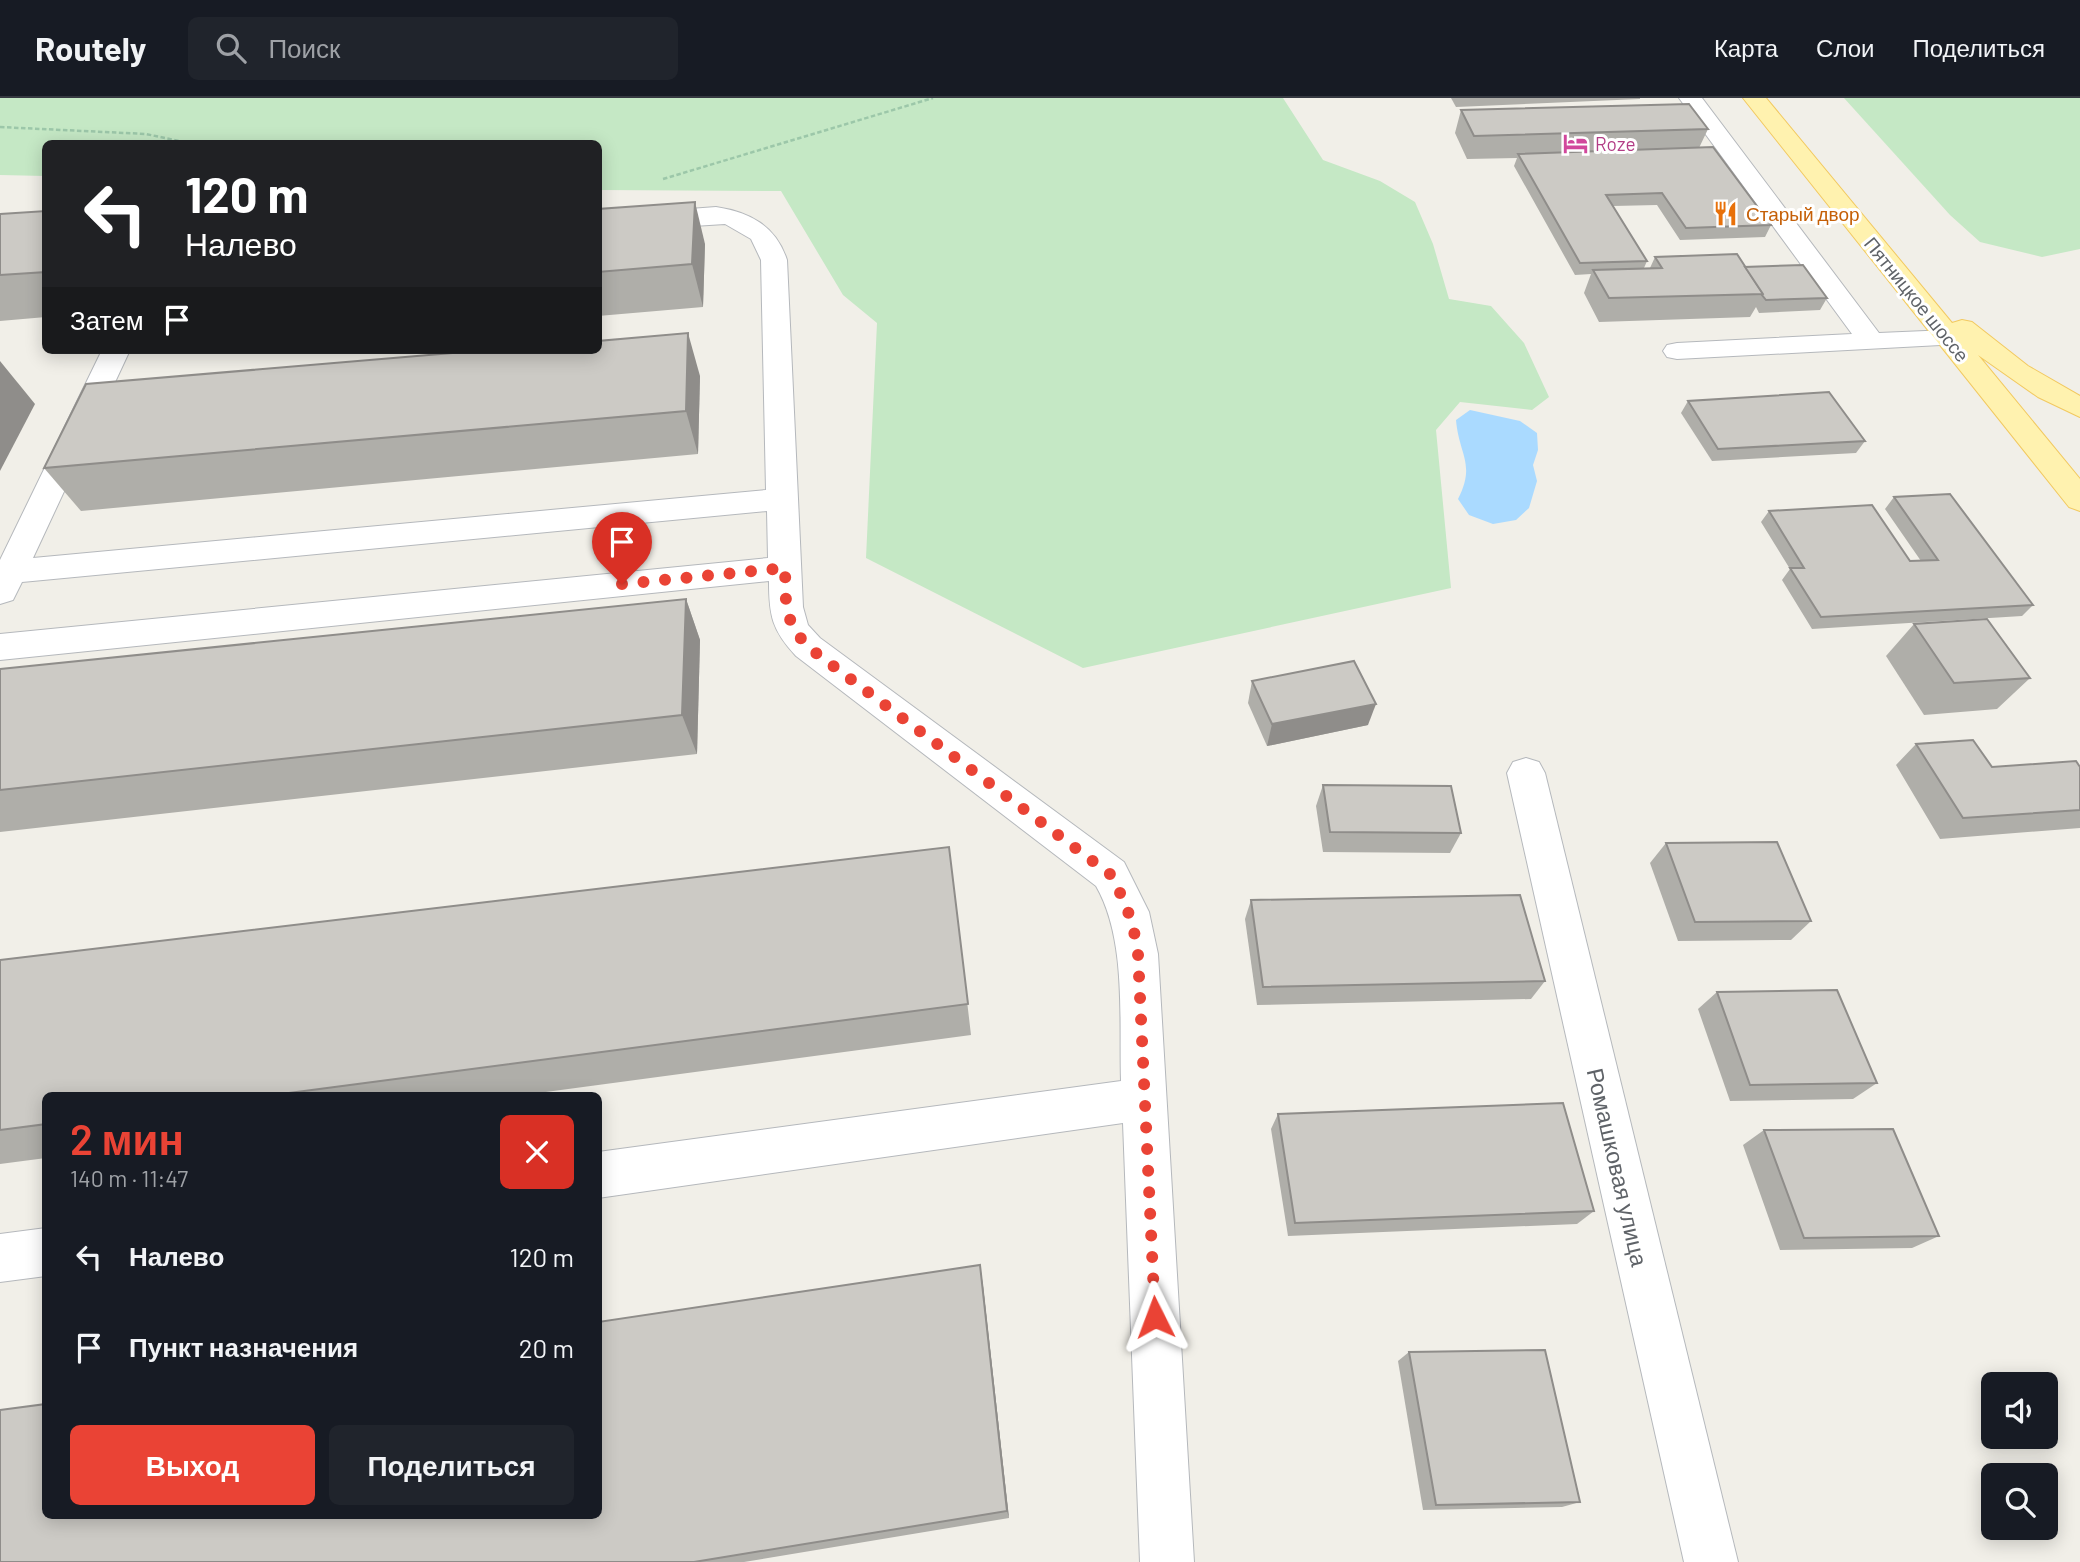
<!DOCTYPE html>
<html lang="ru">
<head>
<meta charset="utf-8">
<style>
  body { margin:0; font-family:Barlow,sans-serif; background:#20242c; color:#f1f3f6; height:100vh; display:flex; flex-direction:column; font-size:26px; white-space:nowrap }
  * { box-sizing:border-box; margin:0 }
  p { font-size:23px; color:#9ea1a6 }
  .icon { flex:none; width:38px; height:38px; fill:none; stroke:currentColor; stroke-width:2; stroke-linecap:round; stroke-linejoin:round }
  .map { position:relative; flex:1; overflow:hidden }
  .details { position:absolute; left:42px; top:994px; width:560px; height:427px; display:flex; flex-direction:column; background:#171b24; border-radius:10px; box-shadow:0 4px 18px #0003 }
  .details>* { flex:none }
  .banner { position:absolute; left:42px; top:42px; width:560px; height:214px; border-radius:10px; box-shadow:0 4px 18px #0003; background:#202124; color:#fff; overflow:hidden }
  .fabs { position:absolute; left:1981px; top:1274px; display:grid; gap:14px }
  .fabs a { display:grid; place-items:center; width:77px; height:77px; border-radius:10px; background:#171b24; box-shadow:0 4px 18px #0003; font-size:35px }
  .pin { position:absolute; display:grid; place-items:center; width:60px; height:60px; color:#fff; margin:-72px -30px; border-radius:50% 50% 50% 0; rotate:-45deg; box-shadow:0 0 7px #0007 }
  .pin .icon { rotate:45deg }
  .me { position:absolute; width:77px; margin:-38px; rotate:357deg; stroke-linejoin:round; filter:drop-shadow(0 0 5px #0008) }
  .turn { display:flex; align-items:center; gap:24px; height:147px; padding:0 28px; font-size:32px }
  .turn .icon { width:91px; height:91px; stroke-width:2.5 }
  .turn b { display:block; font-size:49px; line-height:60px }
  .then { display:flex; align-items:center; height:66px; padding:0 28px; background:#0003; gap:14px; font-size:26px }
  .round { display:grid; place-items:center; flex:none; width:74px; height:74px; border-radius:10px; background:#20242c }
  .overview { display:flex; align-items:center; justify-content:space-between; height:119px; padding:0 28px }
  h1 { font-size:42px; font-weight:600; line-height:52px; color:#ea4335 }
  .button { display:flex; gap:14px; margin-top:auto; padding:14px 28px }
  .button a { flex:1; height:80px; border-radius:10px; background:#ea4335; color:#fff; font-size:28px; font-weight:600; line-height:80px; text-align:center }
  .button a+a { background:#20242c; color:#f1f3f6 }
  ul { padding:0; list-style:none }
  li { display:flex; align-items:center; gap:21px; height:91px; padding:0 28px }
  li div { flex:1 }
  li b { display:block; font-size:26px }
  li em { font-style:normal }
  header { display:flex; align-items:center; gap:42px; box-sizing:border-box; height:98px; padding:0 35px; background:#171b24; border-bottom:2px solid #363941 }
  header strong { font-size:33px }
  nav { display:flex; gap:38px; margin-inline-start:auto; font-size:24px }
  .search { width:490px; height:63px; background:#20242c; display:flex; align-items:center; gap:18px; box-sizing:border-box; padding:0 24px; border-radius:10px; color:#9ea1a6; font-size:26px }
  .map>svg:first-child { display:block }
  .green { fill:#c5e8c5 }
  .water { fill:#aadaff }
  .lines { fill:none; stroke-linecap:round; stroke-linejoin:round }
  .minor-casing { stroke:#b5b8bc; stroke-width:2 }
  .major-casing { stroke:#f2c960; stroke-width:2 }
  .path { stroke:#9cc7a9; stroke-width:2.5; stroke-dasharray:4.5 2.5; stroke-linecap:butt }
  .minor { fill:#fff; fill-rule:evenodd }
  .major { fill:#fff2af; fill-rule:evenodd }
  .wall { fill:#afaea9 }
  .shaded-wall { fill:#8f8d8a }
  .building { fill:#cccac5; stroke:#8f8d8a; stroke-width:2 }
  .route { stroke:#ea4335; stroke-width:12; stroke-dasharray:0 21.6 }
  .labels { text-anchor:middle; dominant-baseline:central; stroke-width:6; stroke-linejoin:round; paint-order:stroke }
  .far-hotel-label { font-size:19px; fill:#b23c85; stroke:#fff; text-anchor:start }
  .far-food-label { font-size:19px; fill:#c56008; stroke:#fff; text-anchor:start }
  .far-street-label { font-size:19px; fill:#5f6368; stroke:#fff }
  .street-label { font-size:23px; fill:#5f6368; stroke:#fff }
</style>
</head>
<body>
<header>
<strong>Routely</strong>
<div class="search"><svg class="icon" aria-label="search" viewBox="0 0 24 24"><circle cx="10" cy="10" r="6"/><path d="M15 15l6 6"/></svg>Поиск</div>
<nav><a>Карта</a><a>Слои</a><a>Поделиться</a></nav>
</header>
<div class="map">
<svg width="2080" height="1464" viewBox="0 0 2080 1464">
  <rect width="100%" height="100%" fill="#f1efe8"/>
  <g class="green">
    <polygon points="0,0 1283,0 1323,62 1380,83 1415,104 1433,146 1449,201 1491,208 1524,245 1549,299 1532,312 1460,304 1436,332 1451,490 1083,570 866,460 877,225 843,197 781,93 599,92 598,46 46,46 45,78 0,77"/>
    <polygon points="1844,0 2080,0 2080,151 2042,159 1980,144 1950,117"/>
  </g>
  <path class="water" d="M1470 312 1520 323 1537 335 1538 352 1533 367 1537 383 1529 410 1516 422 1493 426 1469 417 1458 401C1476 366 1459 357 1456 322Z"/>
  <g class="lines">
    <defs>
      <g id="minor">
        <polygon points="1679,0 1702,0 1879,235 1949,232 1959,234 1963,240 1959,246 1677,261 1667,259 1663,253 1667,247 1677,245 1852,236"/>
        <path d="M716 109C750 114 776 128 787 162L803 509 808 527 820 540 1124 764 1149 814 1158 856 1194 1464H1140L1123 1025 598 1100V1054L1121 983C1119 922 1127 842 1096 788L796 558C772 532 769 518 769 483L0 562V536L768 460 767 413 22 484 13 502 0 506V462L102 252H130L33 460 766 392 761 162 751 141 725 126 598 134V118Z"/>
        <polygon points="1526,660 1539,664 1545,675 1738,1464 1684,1464 1507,675 1513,664"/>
        <polygon points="46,1130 46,1178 0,1184 0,1136"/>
      </g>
      <polygon id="major" points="1743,0 1766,0 1952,225 1962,222 1972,224 2028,268 2080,298 2080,319 2038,299 1978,257 2080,381 2080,413 2069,409"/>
    </defs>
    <use href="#minor" class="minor-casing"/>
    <use href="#major" class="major-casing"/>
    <g class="path">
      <polyline points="0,29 146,36 193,46"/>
      <polyline points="663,81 933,0"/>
    </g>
    <use href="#minor" class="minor"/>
    <use href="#major" class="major"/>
  </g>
  <g class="wall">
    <polygon points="1451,0 1640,0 1640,1 1456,9"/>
    <polygon points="1461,12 1708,31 1699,50 1771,127 1765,139 1680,142 1657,107 1613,108 1647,163 1644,170 1650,170 1655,159 1745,169 1827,200 1820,212 1759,215 1756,209 1750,219 1599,224 1584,195 1591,176 1575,177 1514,68 1517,60 1467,61 1455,35"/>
    <polygon points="598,111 705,146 703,209 598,218"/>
    <polygon points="46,113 46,219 0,223 0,116"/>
    <polygon points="152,252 182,252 154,254"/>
    <polygon points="700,278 698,356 81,413 44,370"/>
    <polygon points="1688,303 1865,343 1856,355 1712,363 1681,315"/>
    <polygon points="1894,399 2033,507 2022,518 1812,531 1782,482 1790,471 1761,424 1769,413 1910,463 1921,463 1885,411"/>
    <polygon points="686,501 700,542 697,656 0,734 0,571"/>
    <polygon points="1914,526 2030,580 1997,611 1924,617 1886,558"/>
    <polygon points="1252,583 1368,627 1267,648 1248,605"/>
    <polygon points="1916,646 1992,669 2080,669 2080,730 1940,741 1896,667"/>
    <polygon points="1323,687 1461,735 1450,755 1323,754 1316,708"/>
    <polygon points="1666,745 1811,823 1791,842 1678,843 1650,765"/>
    <polygon points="949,749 971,937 516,998 46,998 46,1060 0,1066 0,862"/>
    <polygon points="1251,802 1545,883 1531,901 1257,907 1245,821"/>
    <polygon points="1717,894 1877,985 1853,1001 1730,1003 1698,911"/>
    <polygon points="1278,1016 1594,1113 1577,1126 1288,1138 1271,1031"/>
    <polygon points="1764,1032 1939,1138 1912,1150 1780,1152 1743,1047"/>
    <polygon points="980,1167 983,1188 1009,1420 744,1464 0,1464"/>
    <polygon points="1409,1254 1580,1404 1562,1409 1423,1412 1398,1263"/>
  </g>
  <g class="shaded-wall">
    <polygon points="695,104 705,146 703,209 692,166"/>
    <polygon points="688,235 700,278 698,356 686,313"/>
    <polygon points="0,263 35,306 0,373"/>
    <polygon points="686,501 700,542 697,656 682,617"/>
    <polygon points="1376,606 1368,627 1267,648 1272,626"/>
    <polygon points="980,1167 983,1188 1009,1420 1007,1413"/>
  </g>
  <g class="building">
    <polygon points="1689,6 1708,31 1474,38 1461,12"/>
    <polygon points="1713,49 1771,127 1686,130 1662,95 1606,97 1647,163 1580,165 1518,56"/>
    <polygon points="695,104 692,166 598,174 598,111"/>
    <polygon points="46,113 46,174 0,177 0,116"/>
    <polygon points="1737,156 1763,196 1609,200 1593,172 1662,170 1655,159"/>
    <polygon points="1803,167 1827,200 1766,202 1762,197 1763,196 1745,169"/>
    <polygon points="688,235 686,313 44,370 86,286 488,252 598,252 598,243"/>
    <polygon points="1829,294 1865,343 1718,351 1688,303"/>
    <polygon points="1950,396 2033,507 1821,519 1790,470 1804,470 1769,413 1872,407 1910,463 1938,462 1894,399"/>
    <polygon points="686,501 682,617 0,692 0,571"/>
    <polygon points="1987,521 2030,580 1954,585 1914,526"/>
    <polygon points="1354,563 1376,606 1272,626 1252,583"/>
    <polygon points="1973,642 1992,669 2076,663 2080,669 2080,712 1963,720 1916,646"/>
    <polygon points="1323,687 1451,688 1461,735 1330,734"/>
    <polygon points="1777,744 1811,823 1695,824 1666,745"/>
    <polygon points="949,749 968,906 266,998 46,998 46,1026 0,1032 0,862"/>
    <polygon points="1520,797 1545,883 1263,889 1251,802"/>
    <polygon points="1837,892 1877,985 1750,987 1717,894"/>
    <polygon points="1563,1005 1594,1113 1295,1125 1278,1016"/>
    <polygon points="1893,1031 1939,1138 1804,1140 1764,1032"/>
    <polygon points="980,1167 1007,1413 694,1464 0,1464 0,1312 46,1306 46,1418 598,1418 598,1224"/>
    <polygon points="1545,1252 1580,1404 1436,1407 1409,1254"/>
  </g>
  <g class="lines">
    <path class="route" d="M622 486 785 470C786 506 783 521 808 549L1110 776C1125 802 1134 825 1138 856L1155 1219"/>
  </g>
  <defs>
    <symbol id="hotel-bare" viewBox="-9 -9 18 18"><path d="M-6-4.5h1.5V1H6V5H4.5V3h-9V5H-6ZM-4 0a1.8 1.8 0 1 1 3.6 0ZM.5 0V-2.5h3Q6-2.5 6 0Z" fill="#d1479c" stroke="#fff" stroke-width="2.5" paint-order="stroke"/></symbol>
    <symbol id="restaurant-bare" viewBox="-9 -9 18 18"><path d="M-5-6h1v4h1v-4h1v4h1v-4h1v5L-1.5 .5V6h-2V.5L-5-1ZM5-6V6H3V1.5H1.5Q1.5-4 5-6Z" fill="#e8710a" stroke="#fff" stroke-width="2.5" paint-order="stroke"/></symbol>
  </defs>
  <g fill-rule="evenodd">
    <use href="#hotel-bare" x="1558" y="28" width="35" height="35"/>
    <use href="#restaurant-bare" x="1708" y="98" width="35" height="35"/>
  </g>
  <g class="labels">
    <g class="far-hotel-label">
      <text x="1595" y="45">Roze</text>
    </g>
    <g class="far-food-label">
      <text x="1746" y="115">Старый двор</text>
    </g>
    <g class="far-street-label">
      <text transform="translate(1917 201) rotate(51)">Пятницкое шоссе</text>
    </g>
    <g class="street-label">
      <text transform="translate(1618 1069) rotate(77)">Ромашковая улица</text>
    </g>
  </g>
</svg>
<div class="fabs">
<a><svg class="icon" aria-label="sound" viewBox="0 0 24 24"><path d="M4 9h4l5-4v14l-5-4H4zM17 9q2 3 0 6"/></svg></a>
<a><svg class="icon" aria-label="search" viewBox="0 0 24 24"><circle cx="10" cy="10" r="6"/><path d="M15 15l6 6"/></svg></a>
</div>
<div class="pin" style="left:622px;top:486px;background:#d93025"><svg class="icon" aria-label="arrive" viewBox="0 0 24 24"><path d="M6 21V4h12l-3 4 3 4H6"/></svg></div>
<svg class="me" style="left:1155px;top:1219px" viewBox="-20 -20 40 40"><path d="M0-17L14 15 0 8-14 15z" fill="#ea4335" stroke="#fff" stroke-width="4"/></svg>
<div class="banner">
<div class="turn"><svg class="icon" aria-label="left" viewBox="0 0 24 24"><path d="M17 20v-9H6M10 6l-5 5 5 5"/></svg><div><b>120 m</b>Налево</div></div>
<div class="then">Затем<svg class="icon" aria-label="arrive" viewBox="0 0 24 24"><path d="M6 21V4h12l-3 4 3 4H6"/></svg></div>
</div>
<section class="details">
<div class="overview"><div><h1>2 мин</h1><p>140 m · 11:47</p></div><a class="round" style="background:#d93025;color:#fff"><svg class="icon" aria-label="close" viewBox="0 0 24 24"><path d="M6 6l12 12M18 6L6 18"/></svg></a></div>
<ul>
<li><svg class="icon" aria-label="left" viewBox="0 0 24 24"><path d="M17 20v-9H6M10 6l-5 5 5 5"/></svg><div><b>Налево</b></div><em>120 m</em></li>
<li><svg class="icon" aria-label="arrive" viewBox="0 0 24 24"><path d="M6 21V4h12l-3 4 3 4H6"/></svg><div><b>Пункт назначения</b></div><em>20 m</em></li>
</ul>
<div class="button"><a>Выход</a><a>Поделиться</a></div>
</section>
</div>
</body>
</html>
